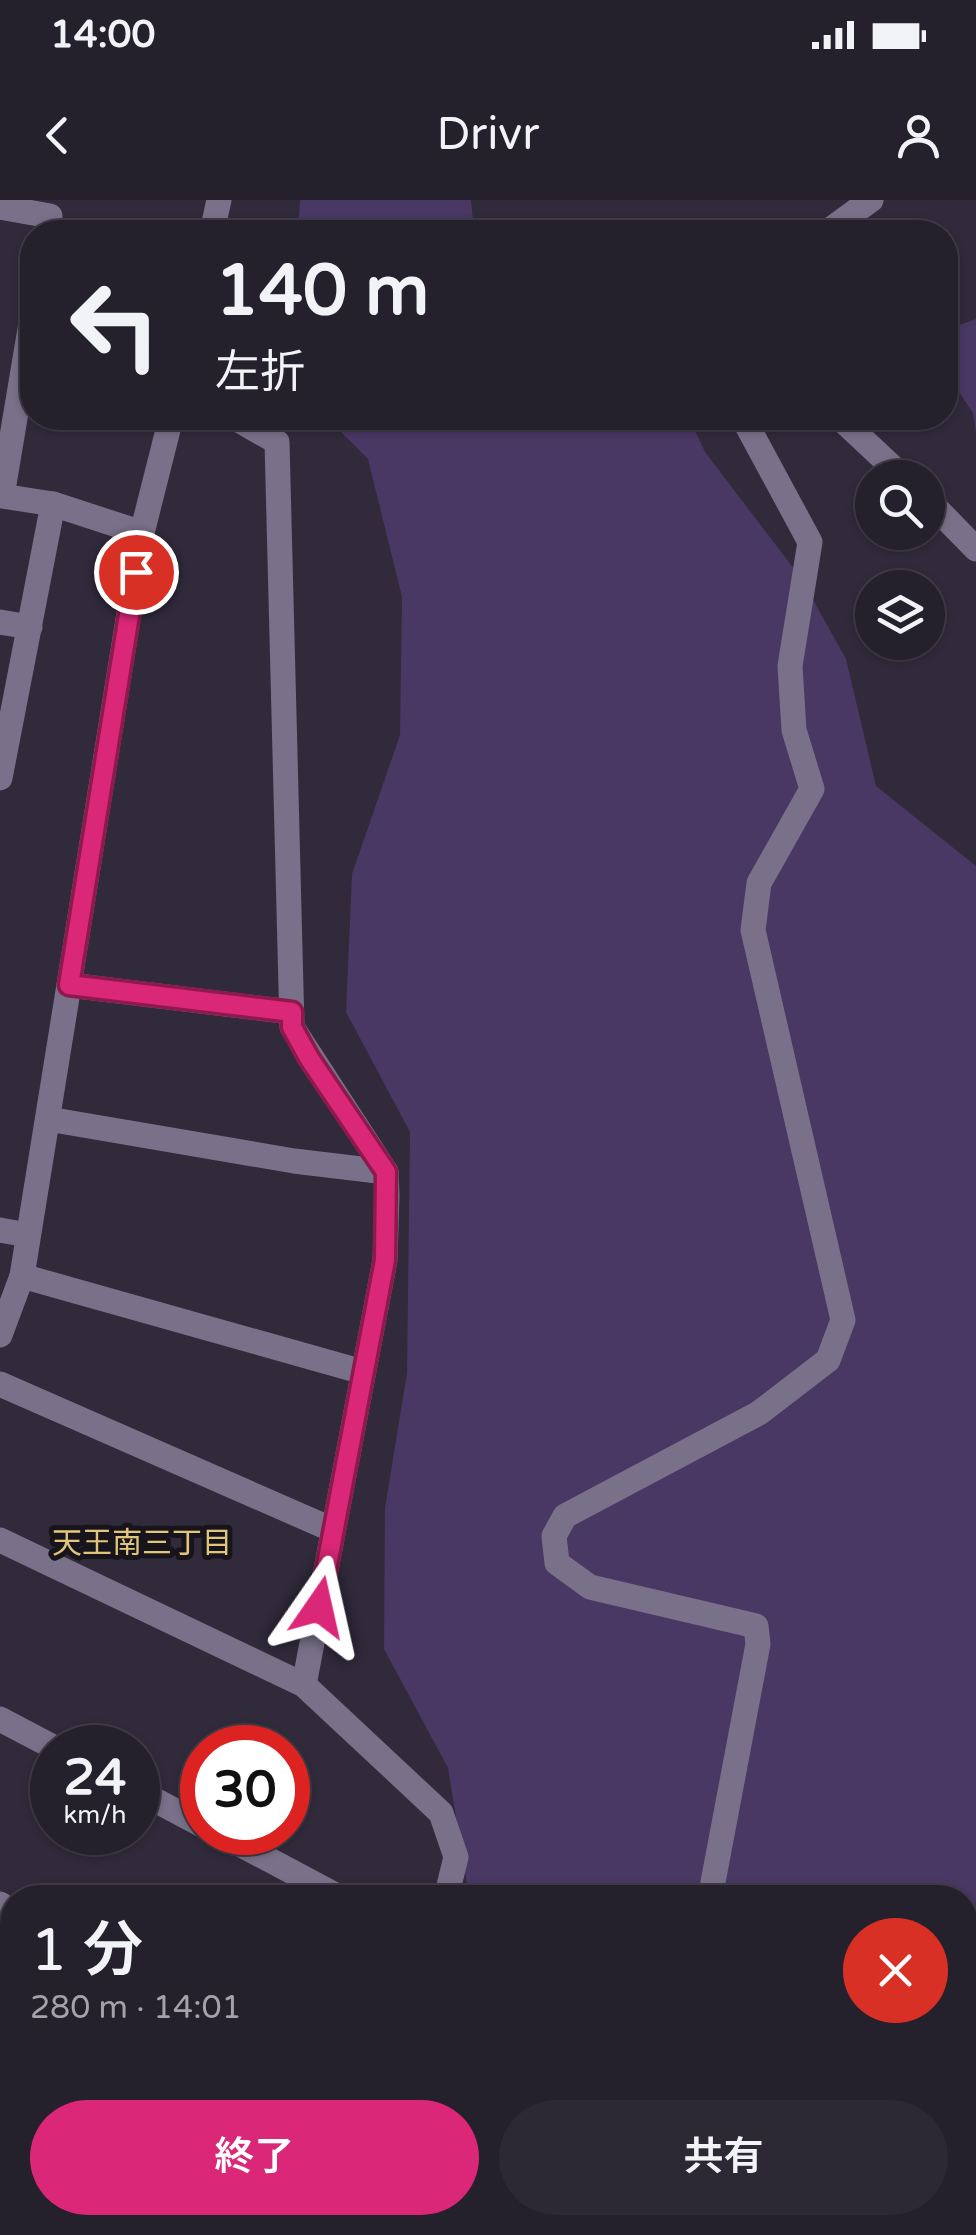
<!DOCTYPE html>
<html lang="ja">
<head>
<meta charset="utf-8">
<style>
  body { margin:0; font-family:"Varela Round","Noto Sans JP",sans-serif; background:#2c2834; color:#f1f3f6; height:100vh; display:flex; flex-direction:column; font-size:38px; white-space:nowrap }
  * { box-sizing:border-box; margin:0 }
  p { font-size:32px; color:#a3a3a9 }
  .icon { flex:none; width:55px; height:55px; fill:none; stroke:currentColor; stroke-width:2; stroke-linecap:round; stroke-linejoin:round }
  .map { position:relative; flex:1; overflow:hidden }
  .details { position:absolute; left:0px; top:1685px; width:978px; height:350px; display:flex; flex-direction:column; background:#24202c; border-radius:40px 40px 0 0; box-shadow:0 2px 8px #0004,0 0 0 2px #413e48 }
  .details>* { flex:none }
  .guide { position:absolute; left:20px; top:20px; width:938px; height:210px; border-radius:40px; box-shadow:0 2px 8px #0004,0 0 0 2px #413e48; background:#24202c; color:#f1f3f6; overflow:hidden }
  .controls { position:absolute; left:855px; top:260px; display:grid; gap:20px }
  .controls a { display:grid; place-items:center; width:90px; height:90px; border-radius:50%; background:#24202c; box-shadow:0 2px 8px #0004,0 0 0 2px #413e48; font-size:50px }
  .speed { position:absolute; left:30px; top:1525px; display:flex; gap:20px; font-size:50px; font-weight:700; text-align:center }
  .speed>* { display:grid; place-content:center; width:130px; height:130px; border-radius:50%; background:#24202c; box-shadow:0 2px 8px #0004,0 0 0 2px #413e48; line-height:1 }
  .speed small { font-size:25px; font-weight:400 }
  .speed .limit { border:15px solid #d22; background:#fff; color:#111 }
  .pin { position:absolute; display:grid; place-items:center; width:85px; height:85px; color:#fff; margin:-42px; border:5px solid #fff; border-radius:50%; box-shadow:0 2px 10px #0007 }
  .me { position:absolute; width:110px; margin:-55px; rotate:11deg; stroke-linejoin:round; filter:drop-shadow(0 0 8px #0008) }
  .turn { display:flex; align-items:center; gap:35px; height:210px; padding:0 30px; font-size:45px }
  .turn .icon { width:130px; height:130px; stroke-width:2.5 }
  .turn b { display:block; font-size:70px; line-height:85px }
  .round { display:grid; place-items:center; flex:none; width:105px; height:105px; border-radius:52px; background:#2c2834 }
  .overview { display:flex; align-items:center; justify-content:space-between; height:170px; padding:0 30px }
  h1 { font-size:60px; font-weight:600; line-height:75px }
  .button { display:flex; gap:20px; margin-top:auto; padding:20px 30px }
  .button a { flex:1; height:115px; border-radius:60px; background:#db2777; color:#fff; font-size:40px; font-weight:600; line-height:115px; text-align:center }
  .button a+a { background:#2c2834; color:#f1f3f6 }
  .status { display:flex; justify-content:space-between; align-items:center; height:70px; padding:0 50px; background:#24202c; direction:ltr }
  .status svg { height:28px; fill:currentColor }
  header { display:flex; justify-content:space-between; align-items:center; height:130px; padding:0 30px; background:#24202c; font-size:45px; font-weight:600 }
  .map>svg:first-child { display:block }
  .green { fill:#493764 }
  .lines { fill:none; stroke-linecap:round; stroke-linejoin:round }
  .minor { stroke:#797189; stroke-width:25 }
  .route-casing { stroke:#8e194d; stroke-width:25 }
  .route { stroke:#db2777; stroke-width:18 }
  .labels { text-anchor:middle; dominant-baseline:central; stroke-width:10; stroke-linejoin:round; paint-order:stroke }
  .neighbourhood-label { font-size:30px; fill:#e0c67a; stroke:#17141c }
</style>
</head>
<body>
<div class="status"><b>14:00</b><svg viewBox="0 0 49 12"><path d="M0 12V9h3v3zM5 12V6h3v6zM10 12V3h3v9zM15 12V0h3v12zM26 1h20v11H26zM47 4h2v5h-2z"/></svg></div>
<header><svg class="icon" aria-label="back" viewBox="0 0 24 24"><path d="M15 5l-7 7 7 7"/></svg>Drivr<svg class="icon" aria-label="person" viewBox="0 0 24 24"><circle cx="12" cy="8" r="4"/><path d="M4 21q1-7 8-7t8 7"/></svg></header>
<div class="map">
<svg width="976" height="2035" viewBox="0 0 976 2035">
  <rect width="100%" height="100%" fill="#302a3b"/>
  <g class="green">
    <polygon points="300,0 471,0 474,32 298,32"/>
    <polygon points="976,119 976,232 973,213 945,171 945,130"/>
    <polygon points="327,218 689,218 705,252 801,378 846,459 876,586 976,666 976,1862 965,1868 965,1698 469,1697 448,1568 384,1449 385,1308 407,1173 410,932 346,812 352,674 400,535 402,397 368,259"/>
  </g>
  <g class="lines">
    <g class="minor">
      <polyline points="0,7 50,16"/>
      <polyline points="212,32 219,0"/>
      <polyline points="827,32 871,0"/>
      <polyline points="32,117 2,296 53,304 142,333"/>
      <polyline points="235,218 277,242 292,827 386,972 387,995 385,1060 304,1485"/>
      <polyline points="840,218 904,278"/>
      <polyline points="928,300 976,349"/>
      <polyline points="0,422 30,427"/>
      <polyline points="0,578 53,304"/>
      <polyline points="69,785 291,812"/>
      <polyline points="48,919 294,961 386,972"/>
      <polyline points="0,1030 28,1035"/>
      <polyline points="22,1076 363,1172"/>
      <polyline points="0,1135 22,1076 142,333 171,218"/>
      <polyline points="0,1184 333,1330"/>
      <polyline points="0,1340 304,1485 441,1613 456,1657 446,1698"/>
      <polyline points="0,1519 55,1548"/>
      <polyline points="138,1591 202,1625"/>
      <polyline points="217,1632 341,1698"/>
      <polyline points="710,1698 758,1444 756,1426 590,1387 557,1363 554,1336 565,1316 759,1213 828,1160 843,1120 753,730 759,683 812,589 794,530 790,466 810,342 743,218"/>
      <polyline points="0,1704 12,1711"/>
      <polyline points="0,1883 12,1889"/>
      <polyline points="204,2022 225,2035"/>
      <polyline points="407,2022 409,2035"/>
      <polyline points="670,2022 676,2035"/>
      <polyline points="120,2035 128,2022"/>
    </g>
  </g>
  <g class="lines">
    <defs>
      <polyline id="route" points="136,372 69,785 292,812 292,827 309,858 386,972 385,1060 319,1407"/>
    </defs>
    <use href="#route" class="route-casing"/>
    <use href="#route" class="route"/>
  </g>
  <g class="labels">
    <g class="neighbourhood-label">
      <text x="142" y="1343">天王南三丁目</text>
    </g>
  </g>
</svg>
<div class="controls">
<a><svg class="icon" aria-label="search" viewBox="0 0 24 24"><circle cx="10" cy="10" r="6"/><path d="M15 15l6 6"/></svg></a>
<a><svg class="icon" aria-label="layers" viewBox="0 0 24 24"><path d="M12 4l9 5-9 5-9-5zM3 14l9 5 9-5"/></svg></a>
</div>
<div class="speed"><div>24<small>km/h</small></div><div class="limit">30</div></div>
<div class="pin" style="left:136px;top:372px;background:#d93025"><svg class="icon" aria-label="arrive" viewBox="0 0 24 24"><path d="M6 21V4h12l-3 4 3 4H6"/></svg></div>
<svg class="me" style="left:319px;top:1407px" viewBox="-20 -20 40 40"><path d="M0-17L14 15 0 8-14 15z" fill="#db2777" stroke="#fff" stroke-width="4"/></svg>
<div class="guide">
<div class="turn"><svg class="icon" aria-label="left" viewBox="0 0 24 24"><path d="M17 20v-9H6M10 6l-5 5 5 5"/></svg><div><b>140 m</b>左折</div></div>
</div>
<section class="details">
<div class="overview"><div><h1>1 分</h1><p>280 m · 14:01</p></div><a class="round" style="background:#d93025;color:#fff"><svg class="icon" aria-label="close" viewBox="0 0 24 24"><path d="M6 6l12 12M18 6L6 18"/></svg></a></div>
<div class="button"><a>終了</a><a>共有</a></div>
</section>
</div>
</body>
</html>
